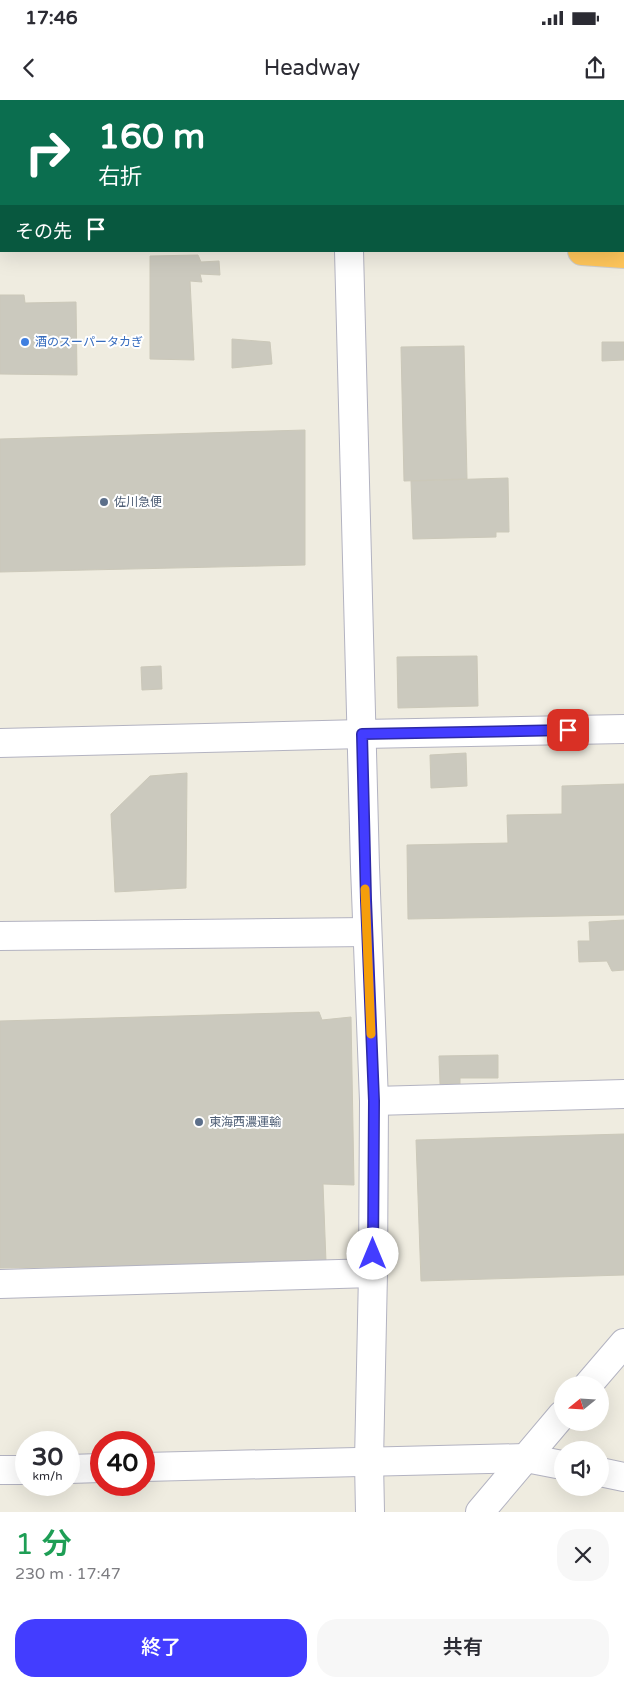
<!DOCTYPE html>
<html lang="ja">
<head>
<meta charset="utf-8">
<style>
  body { margin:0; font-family:"Varela Round","Noto Sans JP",sans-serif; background:#f7f7f7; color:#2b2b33; height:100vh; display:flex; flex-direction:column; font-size:19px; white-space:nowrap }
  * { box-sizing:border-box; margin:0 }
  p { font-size:16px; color:#7c7c81 }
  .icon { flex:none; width:28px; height:28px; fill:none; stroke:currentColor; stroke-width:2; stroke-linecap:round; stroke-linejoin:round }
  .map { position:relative; height:1412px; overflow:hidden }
  .side { display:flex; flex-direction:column; background:#fff; flex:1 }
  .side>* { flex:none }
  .top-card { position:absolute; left:0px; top:0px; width:625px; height:152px; box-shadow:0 5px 20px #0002; background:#0b6e4f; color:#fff; overflow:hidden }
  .needle { width:32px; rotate:252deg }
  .fabs { position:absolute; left:554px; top:1276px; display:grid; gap:10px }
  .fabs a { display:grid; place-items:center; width:55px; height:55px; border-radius:50%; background:#fff; box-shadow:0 5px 20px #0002; font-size:25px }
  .speed { position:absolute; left:15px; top:1331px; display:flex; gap:10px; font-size:25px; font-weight:700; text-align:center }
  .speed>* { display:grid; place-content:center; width:65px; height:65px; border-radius:50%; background:#fff; box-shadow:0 5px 20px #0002; line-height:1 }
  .speed small { font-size:12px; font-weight:400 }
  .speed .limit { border:8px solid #d22; background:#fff; color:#111 }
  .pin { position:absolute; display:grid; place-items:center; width:42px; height:42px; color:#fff; margin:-21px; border-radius:10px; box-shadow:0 2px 8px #0006 }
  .me { position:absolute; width:55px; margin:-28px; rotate:0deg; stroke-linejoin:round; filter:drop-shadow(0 0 4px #0008) }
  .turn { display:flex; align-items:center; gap:18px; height:105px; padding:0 15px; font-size:22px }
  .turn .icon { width:65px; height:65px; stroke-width:2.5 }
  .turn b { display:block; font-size:35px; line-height:42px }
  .then { display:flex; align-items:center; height:48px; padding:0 15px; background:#0003; gap:10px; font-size:19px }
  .round { display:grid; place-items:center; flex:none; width:52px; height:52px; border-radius:20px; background:#f7f7f7 }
  .overview { display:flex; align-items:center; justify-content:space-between; height:85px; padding:0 15px }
  h1 { font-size:30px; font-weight:600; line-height:38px; color:#1e9e55 }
  .button { display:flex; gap:10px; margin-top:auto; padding:10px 15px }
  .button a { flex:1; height:58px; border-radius:20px; background:#433dff; color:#fff; font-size:20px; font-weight:600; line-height:58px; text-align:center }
  .button a+a { background:#f7f7f7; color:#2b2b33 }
  .status { display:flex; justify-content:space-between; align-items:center; height:35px; padding:0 25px; background:#fff; direction:ltr }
  .status svg { height:14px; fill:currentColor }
  header { display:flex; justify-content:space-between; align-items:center; height:65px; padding:0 15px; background:#fff; font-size:22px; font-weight:600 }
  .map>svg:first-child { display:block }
  .building { fill:#cbc9be; stroke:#cbc8b9 }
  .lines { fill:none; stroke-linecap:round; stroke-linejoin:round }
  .minor-casing { stroke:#b3b3c1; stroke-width:30 }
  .highway-casing { stroke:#cdcdcd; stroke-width:30 }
  .minor { stroke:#fff; stroke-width:28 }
  .highway { stroke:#ffc65b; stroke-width:28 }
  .route-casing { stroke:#2c28a6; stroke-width:12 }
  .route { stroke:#433dff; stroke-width:9 }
  .slow { stroke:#f59e0b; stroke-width:9 }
  .shop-dot { fill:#3f7fe0; stroke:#fff; stroke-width:2 }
  .service-dot { fill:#5c6f8a; stroke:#fff; stroke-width:2 }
  .labels { text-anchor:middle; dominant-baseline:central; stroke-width:4; stroke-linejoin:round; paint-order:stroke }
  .shop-label { font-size:12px; fill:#366cbe; stroke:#fff; text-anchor:start }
  .service-label { font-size:12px; fill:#4e5e75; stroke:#fff; text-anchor:start }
</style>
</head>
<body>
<div class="status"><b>17:46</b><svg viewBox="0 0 49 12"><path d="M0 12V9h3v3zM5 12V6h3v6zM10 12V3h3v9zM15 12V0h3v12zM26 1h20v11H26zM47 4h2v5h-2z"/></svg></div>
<header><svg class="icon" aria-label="back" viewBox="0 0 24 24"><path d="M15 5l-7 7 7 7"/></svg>Headway<svg class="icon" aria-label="share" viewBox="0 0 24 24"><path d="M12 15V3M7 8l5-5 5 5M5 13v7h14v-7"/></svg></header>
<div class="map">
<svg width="624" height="1412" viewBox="0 0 624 1412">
  <rect width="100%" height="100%" fill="#efece0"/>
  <g class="building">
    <polygon points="198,155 201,162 219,161 220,175 200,174 202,182 190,181 194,260 150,259 150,156"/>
    <polygon points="0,195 24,195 25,203 76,202 77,275 0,274"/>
    <polygon points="232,239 270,242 272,264 232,268"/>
    <polygon points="602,242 624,242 624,260 602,261"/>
    <polygon points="464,246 467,379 404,381 401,247"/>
    <polygon points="305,330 305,465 0,472 0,339"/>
    <polygon points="508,378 509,432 496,432 496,437 413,439 411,381"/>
    <polygon points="477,556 478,606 398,608 397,557"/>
    <polygon points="161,566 162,589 142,590 141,567"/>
    <polygon points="466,653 467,686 431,688 430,655"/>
    <polygon points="187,673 186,788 115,792 111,714 150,676"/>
    <polygon points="624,684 624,815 408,819 407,745 508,743 507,715 562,714 562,686"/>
    <polygon points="624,820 624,870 612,871 607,861 579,862 578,841 590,841 589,822"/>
    <polygon points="319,912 322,920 351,917 354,1085 323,1084 326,1162 0,1168 0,921"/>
    <polygon points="498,955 498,978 460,978 460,984 440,984 439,956"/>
    <polygon points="624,1034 624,1175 421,1181 416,1040"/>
  </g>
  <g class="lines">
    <defs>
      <g id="minor">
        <polyline points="349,151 365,767 374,1001 373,1173 369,1361 370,1412"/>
        <polyline points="0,643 362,634 624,629"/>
        <polyline points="0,836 367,832"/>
        <polyline points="374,1001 624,994"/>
        <polyline points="0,1184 373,1173"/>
        <polyline points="588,1285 624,1243"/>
        <polyline points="144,1367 526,1358 562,1365"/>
        <polyline points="69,1369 101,1368"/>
        <polyline points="0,1370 26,1370"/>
        <polyline points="600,1372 624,1377"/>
        <polyline points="480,1412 562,1315"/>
      </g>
      <g id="highway">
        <polyline points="436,0 436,1"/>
        <polyline points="465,0 466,1"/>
        <polyline points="0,108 1,108"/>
        <polyline points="582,151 624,154"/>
      </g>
    </defs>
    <use href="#minor" class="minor-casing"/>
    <use href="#highway" class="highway-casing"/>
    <use href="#minor" class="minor"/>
    <use href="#highway" class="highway"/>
  </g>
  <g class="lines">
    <defs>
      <polyline id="route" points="373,1154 374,1001 366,800 362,634 568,630"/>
    </defs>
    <use href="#route" class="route-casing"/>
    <use href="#route" class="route"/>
    <polyline class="slow" points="365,789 371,934"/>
  </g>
  <circle class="shop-dot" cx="25" cy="242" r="5"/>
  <g class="service-dot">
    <circle cx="104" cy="402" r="5"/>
    <circle cx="199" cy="1022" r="5"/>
  </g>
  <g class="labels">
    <g class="shop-label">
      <text x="35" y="242">酒のスーパータカぎ</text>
    </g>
    <g class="service-label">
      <text x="114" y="402">佐川急便</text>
      <text x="209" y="1022">東海西濃運輸</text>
    </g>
  </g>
</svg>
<div class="fabs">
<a><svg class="needle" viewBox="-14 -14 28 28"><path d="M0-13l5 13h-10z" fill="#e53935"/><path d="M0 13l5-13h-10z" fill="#7c7c81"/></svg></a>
<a><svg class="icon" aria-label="sound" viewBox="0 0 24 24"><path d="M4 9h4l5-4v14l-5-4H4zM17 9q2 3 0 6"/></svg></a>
</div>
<div class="speed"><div>30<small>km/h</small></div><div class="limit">40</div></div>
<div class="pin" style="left:568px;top:630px;background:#d93025"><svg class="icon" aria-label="arrive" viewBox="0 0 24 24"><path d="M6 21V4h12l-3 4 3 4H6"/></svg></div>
<svg class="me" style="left:373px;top:1154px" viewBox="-20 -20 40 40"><circle r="19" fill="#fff"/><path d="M0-13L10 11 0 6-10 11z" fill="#433dff"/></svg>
<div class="top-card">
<div class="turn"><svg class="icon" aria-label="right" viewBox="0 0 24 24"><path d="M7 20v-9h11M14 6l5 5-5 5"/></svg><div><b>160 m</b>右折</div></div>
<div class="then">その先<svg class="icon" aria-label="arrive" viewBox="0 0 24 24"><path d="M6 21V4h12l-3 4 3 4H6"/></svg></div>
</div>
</div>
<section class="side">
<div class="overview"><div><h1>1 分</h1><p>230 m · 17:47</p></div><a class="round"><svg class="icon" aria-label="close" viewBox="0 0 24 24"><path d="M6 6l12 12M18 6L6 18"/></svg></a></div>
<div class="button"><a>終了</a><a>共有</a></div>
</section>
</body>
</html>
